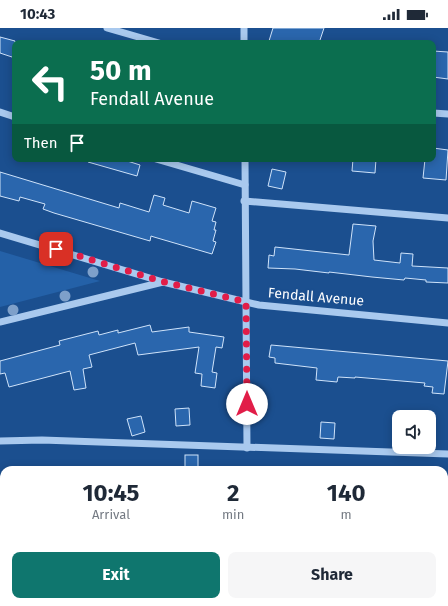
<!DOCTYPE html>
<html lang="en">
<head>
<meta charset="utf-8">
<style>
  body { margin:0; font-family:"Fira Sans",sans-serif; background:#f6f6f7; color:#1f2937; height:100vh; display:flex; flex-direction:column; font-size:15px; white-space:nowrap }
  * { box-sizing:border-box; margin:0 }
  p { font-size:13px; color:#747a83 }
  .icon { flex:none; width:22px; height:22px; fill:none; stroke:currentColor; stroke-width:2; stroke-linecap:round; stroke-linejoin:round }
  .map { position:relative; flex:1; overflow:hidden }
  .sheet { position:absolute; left:0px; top:438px; width:448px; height:140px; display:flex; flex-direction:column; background:#fff; border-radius:12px 12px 0 0; box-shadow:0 2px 10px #0003 }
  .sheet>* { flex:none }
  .top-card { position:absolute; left:12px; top:12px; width:424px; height:122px; border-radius:8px; box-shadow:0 2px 10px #0003; background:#0b6e4f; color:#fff; overflow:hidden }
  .controls { position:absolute; left:392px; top:382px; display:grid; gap:8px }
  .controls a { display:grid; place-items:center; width:44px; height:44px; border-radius:8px; background:#fff; box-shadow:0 2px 10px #0003; font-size:20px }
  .pin { position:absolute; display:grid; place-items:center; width:34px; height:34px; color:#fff; margin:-17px; border-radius:8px; box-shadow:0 2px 6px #0006 }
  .me { position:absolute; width:44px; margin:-22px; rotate:0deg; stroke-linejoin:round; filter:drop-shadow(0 0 3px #0008) }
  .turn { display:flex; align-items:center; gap:14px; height:84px; padding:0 12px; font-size:18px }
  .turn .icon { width:52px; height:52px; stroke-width:2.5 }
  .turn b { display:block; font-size:28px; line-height:34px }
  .then { display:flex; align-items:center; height:38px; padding:0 12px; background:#0003; gap:8px; font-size:15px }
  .eta { display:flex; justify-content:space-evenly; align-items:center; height:68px; text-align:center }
  .eta b { font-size:24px; font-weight:700; line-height:28px }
  .action { display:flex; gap:8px; margin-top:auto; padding:8px 12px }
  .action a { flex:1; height:46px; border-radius:8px; background:#0f766e; color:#fff; font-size:16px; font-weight:700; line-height:46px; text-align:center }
  .action a+a { background:#f6f6f7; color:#1f2937 }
  .status { display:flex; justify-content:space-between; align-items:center; height:28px; padding:0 20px; background:#fff; direction:ltr }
  .status svg { height:11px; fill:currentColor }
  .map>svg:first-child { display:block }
  .green { fill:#2461a8 }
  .building { fill:#2a66ad; stroke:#cfe3fa }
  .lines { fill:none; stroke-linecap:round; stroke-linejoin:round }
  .minor { stroke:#a9c9ee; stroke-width:7 }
  .tree { fill:#7ea0ca }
  .route { stroke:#e11d48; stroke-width:7; stroke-dasharray:0 12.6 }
  .labels { text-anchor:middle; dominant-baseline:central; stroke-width:4; stroke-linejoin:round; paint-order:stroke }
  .street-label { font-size:14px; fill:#fff; stroke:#1b4f8f }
</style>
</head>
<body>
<div class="status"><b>10:43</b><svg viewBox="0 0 49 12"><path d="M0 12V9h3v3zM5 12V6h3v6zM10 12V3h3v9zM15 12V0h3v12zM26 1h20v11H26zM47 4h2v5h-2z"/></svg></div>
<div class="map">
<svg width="448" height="578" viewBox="0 0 448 578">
  <rect width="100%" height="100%" fill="#1b4f8f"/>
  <polygon class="green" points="0,223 100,253 0,279"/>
  <g class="building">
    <polygon points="273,0 324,0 319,15 277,15 269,13"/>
    <polygon points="0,9 15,13 15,30 0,25"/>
    <polygon points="433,23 448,24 448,51 433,49"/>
    <polygon points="433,120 448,122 446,152 423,150 425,131 433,131"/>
    <polygon points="88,131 121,131 140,137 137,148 88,134"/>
    <polygon points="353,131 376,131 375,145 352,143"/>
    <polygon points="272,141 286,144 282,161 268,158"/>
    <polygon points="0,144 119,180 120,175 149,184 154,167 165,170 163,177 189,185 192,173 216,180 212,193 216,194 214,202 216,202 213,213 216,214 212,226 154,209 151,208 150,213 54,185 43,181 45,176 20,169 19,173 0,168"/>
    <polygon points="353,196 376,198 373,213 374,232 400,235 401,225 413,226 412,238 448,240 448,255 426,254 426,252 405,250 404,252 372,249 329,244 329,245 295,241 268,240 269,227 274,228 275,219 349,227"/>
    <polygon points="150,297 152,304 189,299 189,304 224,309 222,320 216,319 212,344 217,345 215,360 201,358 202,346 195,345 199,319 138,327 135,315 89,327 92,339 83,341 86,360 74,362 70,343 9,359 5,345 0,346 0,333 60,317 59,313 98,303 99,307 118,302 118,305"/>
    <polygon points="271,317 448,333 444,366 432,365 433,359 424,358 425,355 355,349 355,350 338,349 337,354 316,352 317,340 275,335 275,330 269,329"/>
    <polygon points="189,380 190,397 176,398 175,381"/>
    <polygon points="141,388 145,404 132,408 127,391"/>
    <polygon points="321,394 335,395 334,411 320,410"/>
    <rect x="185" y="427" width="13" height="12"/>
  </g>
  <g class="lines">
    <g class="minor">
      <polyline points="107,0 159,15"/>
      <polyline points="244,0 244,15"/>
      <polyline points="0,84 15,89"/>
      <polyline points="433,85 448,86"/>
      <polyline points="156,131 245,157"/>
      <polyline points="245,131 247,420"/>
      <polyline points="244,173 448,190"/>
      <polyline points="0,205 163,254 259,277 448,295"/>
      <polyline points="0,294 163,254"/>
      <polyline points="0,413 42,412 448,426"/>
      <polyline points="444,542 448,542"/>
      <polyline points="0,544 4,544"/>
      <polyline points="444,567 448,567"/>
      <polyline points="0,568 4,568"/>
      <polyline points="249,578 249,574"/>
    </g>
  </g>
  <g class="tree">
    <circle cx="93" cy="244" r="5.5"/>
    <circle cx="65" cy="268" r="5.5"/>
    <circle cx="13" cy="282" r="5.5"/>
  </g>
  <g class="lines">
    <polyline class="route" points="56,221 164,254 246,274 247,376"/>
  </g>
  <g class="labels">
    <g class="street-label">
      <text transform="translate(316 269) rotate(5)">Fendall Avenue</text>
    </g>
  </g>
</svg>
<div class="controls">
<a><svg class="icon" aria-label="sound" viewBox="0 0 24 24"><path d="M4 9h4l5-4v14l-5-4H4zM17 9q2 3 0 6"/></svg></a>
</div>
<div class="pin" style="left:56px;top:221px;background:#d93025"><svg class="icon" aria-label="arrive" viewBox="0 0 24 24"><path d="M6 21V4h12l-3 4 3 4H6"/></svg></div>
<svg class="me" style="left:247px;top:376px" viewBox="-20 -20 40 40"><circle r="19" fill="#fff"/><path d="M0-13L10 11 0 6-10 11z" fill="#e11d48"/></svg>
<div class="top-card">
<div class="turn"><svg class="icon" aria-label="left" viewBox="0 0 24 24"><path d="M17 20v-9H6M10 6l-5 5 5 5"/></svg><div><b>50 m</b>Fendall Avenue</div></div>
<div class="then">Then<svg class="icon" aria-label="arrive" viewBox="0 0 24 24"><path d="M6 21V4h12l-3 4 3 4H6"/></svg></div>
</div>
<section class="sheet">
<div class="eta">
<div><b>10:45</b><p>Arrival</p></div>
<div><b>2</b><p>min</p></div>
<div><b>140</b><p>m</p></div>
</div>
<div class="action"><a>Exit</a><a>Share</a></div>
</section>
</div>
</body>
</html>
